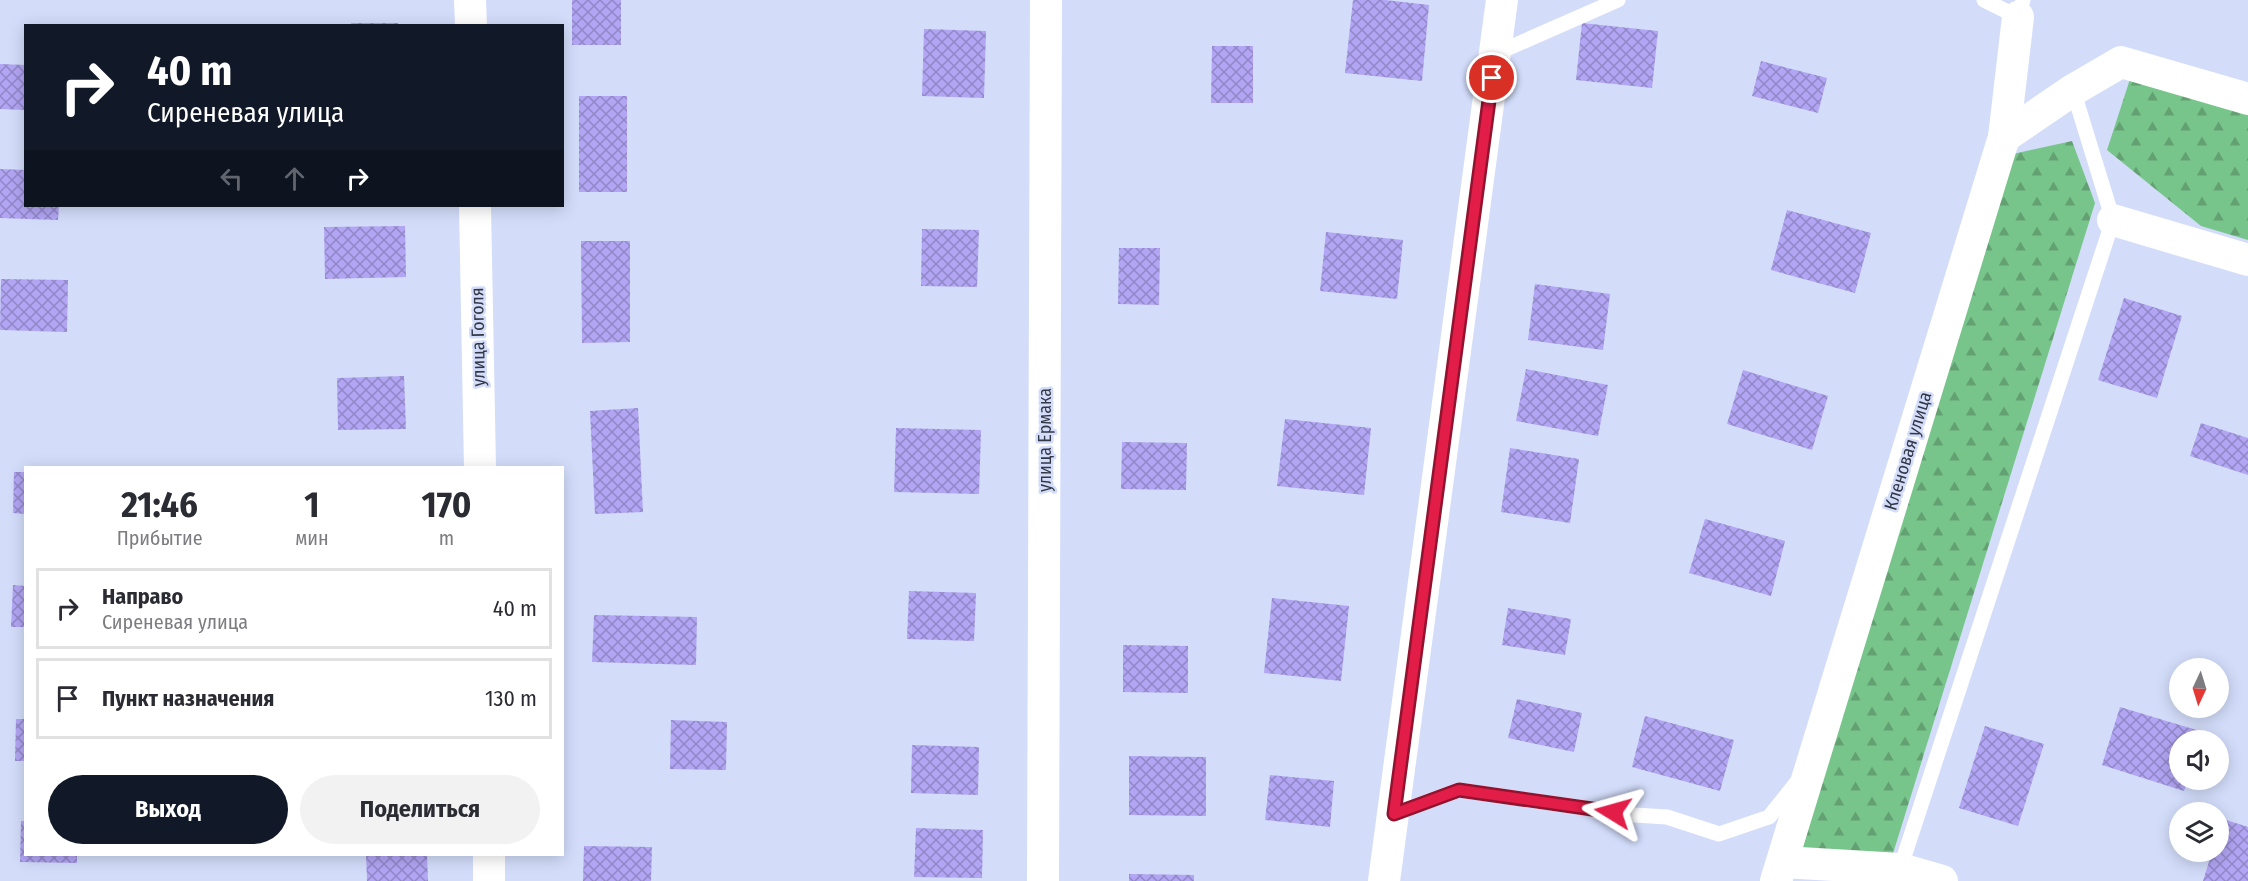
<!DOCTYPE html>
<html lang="ru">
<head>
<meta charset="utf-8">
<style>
  body { margin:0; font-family:"Fira Sans Condensed",sans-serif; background:#f2f2f3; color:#2b2b33; height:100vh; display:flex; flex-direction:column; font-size:22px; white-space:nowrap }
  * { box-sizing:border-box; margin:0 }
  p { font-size:20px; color:#7c7c81 }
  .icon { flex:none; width:33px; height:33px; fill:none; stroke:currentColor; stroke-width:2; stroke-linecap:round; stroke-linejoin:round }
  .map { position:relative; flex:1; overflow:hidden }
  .drawer { position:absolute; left:24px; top:466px; width:540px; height:390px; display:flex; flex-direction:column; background:#fff; border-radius:0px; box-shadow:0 3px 15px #0003 }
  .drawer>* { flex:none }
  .top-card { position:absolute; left:24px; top:24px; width:540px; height:183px; border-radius:0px; box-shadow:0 3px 15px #0003; background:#111827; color:#fff; overflow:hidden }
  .needle { width:39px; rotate:184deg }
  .fabs { position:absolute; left:2169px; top:658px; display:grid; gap:12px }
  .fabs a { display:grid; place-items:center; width:60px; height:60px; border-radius:50%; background:#fff; box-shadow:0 3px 15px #0003; font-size:30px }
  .pin { position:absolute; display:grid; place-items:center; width:51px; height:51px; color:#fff; margin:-26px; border:3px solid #fff; border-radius:50%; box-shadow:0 2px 6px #0007 }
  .me { position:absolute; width:66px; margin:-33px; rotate:278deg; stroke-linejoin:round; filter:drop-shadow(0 0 4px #0008) }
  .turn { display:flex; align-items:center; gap:21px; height:126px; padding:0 24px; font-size:27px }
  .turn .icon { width:78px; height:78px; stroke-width:2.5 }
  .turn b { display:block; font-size:42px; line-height:51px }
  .lanes { display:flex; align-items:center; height:57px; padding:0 24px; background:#0003; justify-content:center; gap:30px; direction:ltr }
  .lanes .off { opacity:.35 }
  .eta { display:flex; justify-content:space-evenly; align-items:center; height:102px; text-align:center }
  .eta b { font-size:36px; font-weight:700; line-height:42px }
  .primary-button { display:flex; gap:12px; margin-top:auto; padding:12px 24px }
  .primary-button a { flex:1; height:69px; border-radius:36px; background:#111827; color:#fff; font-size:24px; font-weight:700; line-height:69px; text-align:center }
  .primary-button a+a { background:#f2f2f3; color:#2b2b33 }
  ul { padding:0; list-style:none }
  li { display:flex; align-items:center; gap:18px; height:81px; margin:0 12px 9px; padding:0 12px; border:3px solid #e1e1e2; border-radius:0px }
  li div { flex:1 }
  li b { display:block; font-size:22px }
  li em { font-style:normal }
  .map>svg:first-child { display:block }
  .forest { fill:url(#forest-firs) }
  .building { fill:url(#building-cross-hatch) }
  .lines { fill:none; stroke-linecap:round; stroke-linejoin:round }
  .service { stroke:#fff; stroke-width:15 }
  .minor { stroke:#fff; stroke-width:32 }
  .route-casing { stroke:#92132f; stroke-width:15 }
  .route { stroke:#e11d48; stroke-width:10 }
  .labels { text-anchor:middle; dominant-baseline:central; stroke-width:5; stroke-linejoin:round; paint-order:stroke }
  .street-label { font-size:18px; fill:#323745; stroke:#d3ddfa }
</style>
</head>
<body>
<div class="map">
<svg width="2248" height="881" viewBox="0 0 2248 881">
  <defs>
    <pattern id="forest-firs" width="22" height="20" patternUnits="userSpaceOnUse" patternTransform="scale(1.5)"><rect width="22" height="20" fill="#78c58b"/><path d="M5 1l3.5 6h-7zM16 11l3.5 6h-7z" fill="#63a173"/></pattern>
    <pattern id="building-cross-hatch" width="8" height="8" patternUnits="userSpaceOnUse" patternTransform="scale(1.5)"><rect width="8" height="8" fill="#b2a5f4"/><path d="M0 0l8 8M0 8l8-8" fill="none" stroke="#9187c7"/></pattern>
  </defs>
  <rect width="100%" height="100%" fill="#d3ddfa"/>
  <g class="forest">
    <polygon points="2130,79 2248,114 2248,240 2201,226 2107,150"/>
    <polygon points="2072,141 2095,203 1891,860 1794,854 2013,154"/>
  </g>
  <g class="building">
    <rect x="572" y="0" width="49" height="45"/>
    <polygon points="1353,0 1385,0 1429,5 1422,81 1345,73"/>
    <rect x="351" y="23" width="47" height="3"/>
    <polygon points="1582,23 1658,31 1652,88 1576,80"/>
    <polygon points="924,29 986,31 984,98 922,96"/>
    <polygon points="1212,46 1253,46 1253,103 1211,103"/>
    <polygon points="1761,61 1827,78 1818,113 1752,96"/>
    <polygon points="0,64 26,65 26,110 0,109"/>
    <rect x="579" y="96" width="48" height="96"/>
    <polygon points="0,169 26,170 26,206 59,206 58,220 0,218"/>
    <polygon points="1787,210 1871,233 1855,293 1771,270"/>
    <polygon points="405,226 406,277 325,279 324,227"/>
    <polygon points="922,229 979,230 977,287 921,286"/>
    <polygon points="1326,232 1403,240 1397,299 1320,291"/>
    <polygon points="581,241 630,241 630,342 582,343"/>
    <polygon points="1119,248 1160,248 1159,305 1118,304"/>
    <polygon points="1,279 68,280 67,332 0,330"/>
    <polygon points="1535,284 1610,294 1603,350 1528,340"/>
    <polygon points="2124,298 2182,316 2157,398 2098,380"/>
    <polygon points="1526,369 1608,385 1598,436 1516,421"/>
    <polygon points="1743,370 1828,396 1812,450 1727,424"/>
    <polygon points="404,376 406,429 338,430 337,378"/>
    <polygon points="638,408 643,512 595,514 590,411"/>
    <polygon points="1285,419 1371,428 1364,495 1277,486"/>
    <polygon points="2201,423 2248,438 2248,475 2190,456"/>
    <polygon points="896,428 981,430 979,494 894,492"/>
    <polygon points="1122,442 1187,443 1186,490 1121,489"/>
    <polygon points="1510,448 1579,459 1570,523 1501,512"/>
    <polygon points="14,472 26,472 26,514 13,513"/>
    <polygon points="1705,519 1785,541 1771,596 1689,573"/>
    <polygon points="13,585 26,586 26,627 11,627"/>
    <polygon points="909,591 976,593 974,641 907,639"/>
    <polygon points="1272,598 1349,606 1341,681 1264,673"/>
    <polygon points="1508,608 1571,619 1565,655 1502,645"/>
    <polygon points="594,615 697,617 696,665 592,662"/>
    <polygon points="1123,645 1188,646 1188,693 1123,692"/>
    <polygon points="1517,699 1582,713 1574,752 1508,738"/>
    <polygon points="2120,707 2203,732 2200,741 2180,741 2180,780 2188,780 2184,791 2102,765"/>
    <polygon points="1645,716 1734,740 1720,791 1632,767"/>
    <polygon points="16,719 26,719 26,761 15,761"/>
    <polygon points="671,720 727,722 726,770 670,769"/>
    <polygon points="1985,726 2044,744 2018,826 1959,808"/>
    <polygon points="912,745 979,747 978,795 911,793"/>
    <polygon points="1129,756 1206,757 1206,816 1129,815"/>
    <polygon points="1270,775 1334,781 1330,827 1265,820"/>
    <polygon points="2223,819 2248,827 2248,881 2203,881 2212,852 2218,852 2218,833"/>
    <polygon points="21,821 26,821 26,855 77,855 77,863 20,862"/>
    <polygon points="916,828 983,830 982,878 914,877"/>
    <polygon points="584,846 652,847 651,881 583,881"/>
    <polygon points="366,855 427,855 428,881 367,881"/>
    <polygon points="1129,874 1194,875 1194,881 1129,881"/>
  </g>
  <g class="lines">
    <g class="service">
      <polyline points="1984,0 2018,17 2023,0"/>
      <polyline points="1495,54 1618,0"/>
      <polyline points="1393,814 1459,790 1635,815 1667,817 1719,834 1769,817 1797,782"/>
      <polyline points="1899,872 2113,220 2073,90"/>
    </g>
    <g class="minor">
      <polyline points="470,0 471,26"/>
      <polyline points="2004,137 2073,90 2121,62 2248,99"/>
      <polyline points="475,206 480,468"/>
      <polyline points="2113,220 2248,260"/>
      <polyline points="489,855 489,881"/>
      <polyline points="1783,862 1900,869 1942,881"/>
      <polyline points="1043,881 1046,0"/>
      <polyline points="1384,881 1502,0"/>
      <polyline points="1776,881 2004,137 2018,17"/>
    </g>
  </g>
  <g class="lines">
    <defs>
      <polyline id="route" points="1492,78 1394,814 1459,790 1613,812"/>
    </defs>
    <use href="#route" class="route-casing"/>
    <use href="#route" class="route"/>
  </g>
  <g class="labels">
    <g class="street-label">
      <text transform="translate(478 337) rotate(-91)">улица Гоголя</text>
      <text transform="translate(1045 440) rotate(-90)">улица Ермака</text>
      <text transform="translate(1908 451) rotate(-73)">Кленовая улица</text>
    </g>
  </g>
</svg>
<div class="fabs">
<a><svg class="needle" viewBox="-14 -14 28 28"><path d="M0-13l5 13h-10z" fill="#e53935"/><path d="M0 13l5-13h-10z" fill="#7c7c81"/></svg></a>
<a><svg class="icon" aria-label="sound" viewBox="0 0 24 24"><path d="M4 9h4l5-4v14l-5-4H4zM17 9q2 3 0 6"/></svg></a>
<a><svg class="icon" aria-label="layers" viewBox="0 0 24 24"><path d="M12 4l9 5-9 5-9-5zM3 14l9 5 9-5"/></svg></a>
</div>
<div class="pin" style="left:1492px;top:78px;background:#d93025"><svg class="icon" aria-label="arrive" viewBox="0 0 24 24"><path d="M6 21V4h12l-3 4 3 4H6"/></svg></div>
<svg class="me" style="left:1613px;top:812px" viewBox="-20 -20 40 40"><path d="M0-17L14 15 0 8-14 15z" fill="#e11d48" stroke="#fff" stroke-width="4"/></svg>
<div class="top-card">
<div class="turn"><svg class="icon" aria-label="right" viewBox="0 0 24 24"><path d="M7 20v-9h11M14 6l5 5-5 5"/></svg><div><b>40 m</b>Сиреневая улица</div></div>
<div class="lanes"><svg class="icon off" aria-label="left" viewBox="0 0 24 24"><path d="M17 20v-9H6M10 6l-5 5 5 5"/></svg><svg class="icon off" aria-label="ahead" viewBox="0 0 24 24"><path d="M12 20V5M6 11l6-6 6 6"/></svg><svg class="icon" aria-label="right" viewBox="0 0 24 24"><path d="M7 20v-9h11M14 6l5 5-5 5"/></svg></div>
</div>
<section class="drawer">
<div class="eta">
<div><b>21:46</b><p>Прибытие</p></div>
<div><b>1</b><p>мин</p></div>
<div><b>170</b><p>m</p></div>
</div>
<ul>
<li><svg class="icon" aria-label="right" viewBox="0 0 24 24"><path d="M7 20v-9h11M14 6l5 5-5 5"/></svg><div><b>Направо</b><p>Сиреневая улица</p></div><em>40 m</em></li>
<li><svg class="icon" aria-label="arrive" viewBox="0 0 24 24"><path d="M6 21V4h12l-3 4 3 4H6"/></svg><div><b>Пункт назначения</b></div><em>130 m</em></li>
</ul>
<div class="primary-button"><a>Выход</a><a>Поделиться</a></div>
</section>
</div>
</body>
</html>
